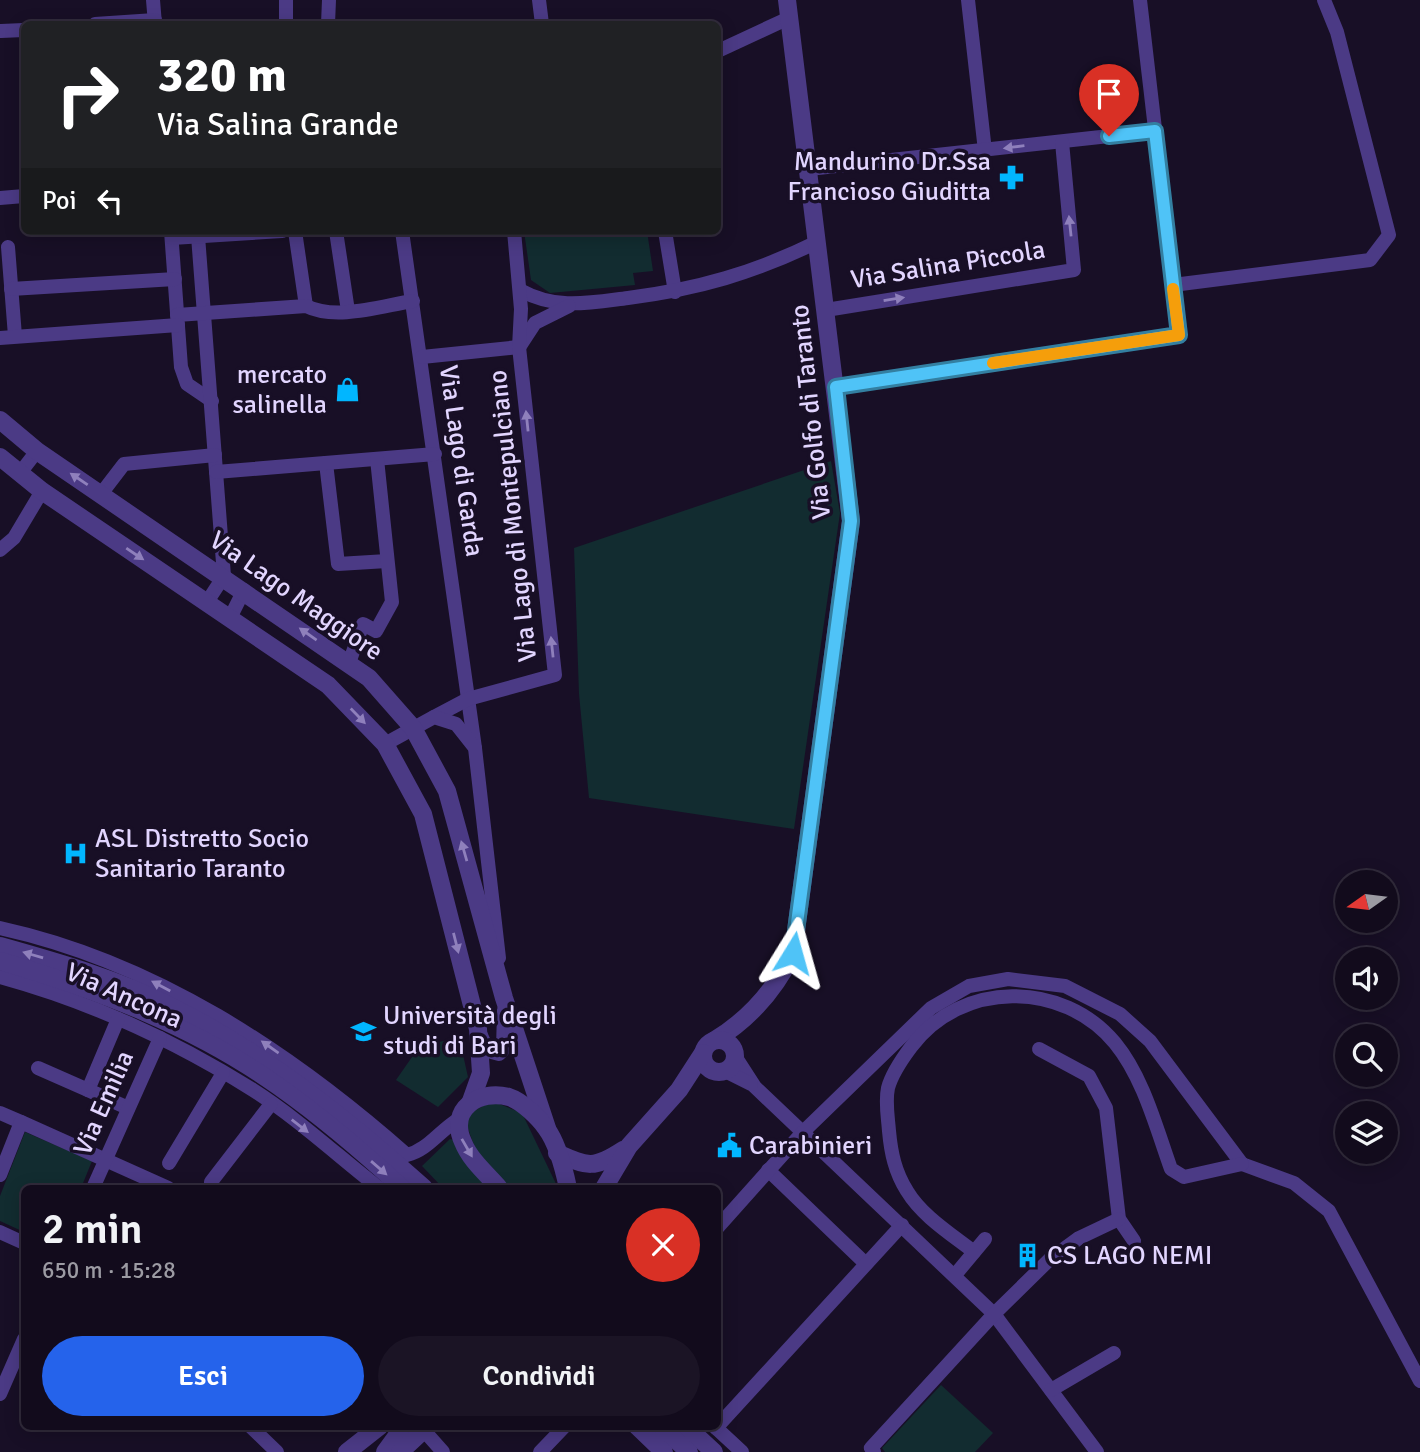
<!DOCTYPE html>
<html lang="it">
<head>
<meta charset="utf-8">
<style>
  body { margin:0; font-family:Signika,sans-serif; background:#1b1425; color:#f1f3f6; height:100vh; display:flex; flex-direction:column; font-size:26px; white-space:nowrap }
  * { box-sizing:border-box; margin:0 }
  p { font-size:23px; color:#9c9ba3 }
  .icon { flex:none; width:38px; height:38px; fill:none; stroke:currentColor; stroke-width:2; stroke-linecap:round; stroke-linejoin:round }
  .map { position:relative; flex:1; overflow:hidden }
  .sheet { position:absolute; left:21px; top:1185px; width:700px; height:245px; display:flex; flex-direction:column; background:#120b1c; border-radius:10px; box-shadow:0 4px 18px #0003,0 0 0 2px #312b3b }
  .sheet>* { flex:none }
  .hud { position:absolute; left:21px; top:21px; width:700px; height:214px; border-radius:10px; box-shadow:0 4px 18px #0003,0 0 0 2px #312b3b; background:#202124; color:#fff; overflow:hidden }
  .needle { width:46px; rotate:256deg }
  .fabs { position:absolute; left:1335px; top:870px; display:grid; gap:14px }
  .fabs a { display:grid; place-items:center; width:63px; height:63px; border-radius:50%; background:#120b1c; box-shadow:0 4px 18px #0003,0 0 0 2px #312b3b; font-size:35px }
  .pin { position:absolute; display:grid; place-items:center; width:60px; height:60px; color:#fff; margin:-72px -30px; border-radius:50% 50% 50% 0; rotate:-45deg; box-shadow:0 0 7px #0007 }
  .pin .icon { rotate:45deg }
  .me { position:absolute; width:77px; margin:-38px; rotate:8deg; stroke-linejoin:round; filter:drop-shadow(0 0 5px #0008) }
  .turn { display:flex; align-items:center; gap:24px; height:147px; padding:0 21px; font-size:32px }
  .turn .icon { width:91px; height:91px; stroke-width:2.5 }
  .turn b { display:block; font-size:49px; line-height:60px }
  .then { display:flex; align-items:center; height:66px; padding:0 21px; background:#0003; gap:14px; font-size:26px }
  .round { display:grid; place-items:center; flex:none; width:74px; height:74px; border-radius:37px; background:#1b1425 }
  .overview { display:flex; align-items:center; justify-content:space-between; height:119px; padding:0 21px }
  h1 { font-size:42px; font-weight:600; line-height:52px }
  .button { display:flex; gap:14px; margin-top:auto; padding:14px 21px }
  .button a { flex:1; height:80px; border-radius:42px; background:#2563eb; color:#fff; font-size:28px; font-weight:600; line-height:80px; text-align:center }
  .button a+a { background:#1b1425; color:#f1f3f6 }
  .map>svg:first-child { display:block }
  .green { fill:#122c30 }
  .lines { fill:none; stroke-linecap:round; stroke-linejoin:round }
  .minor { stroke:#4b3a85; stroke-width:14 }
  .tertiary { stroke:#4b3a85; stroke-width:18 }
  .oneway { fill:#8f80bc }
  .route-casing { stroke:#337fa1; stroke-width:18 }
  .route { stroke:#4fc3f7; stroke-width:12 }
  .slow { stroke:#f59e0b; stroke-width:12 }
  .labels { text-anchor:middle; dominant-baseline:central; stroke-width:7; stroke-linejoin:round; paint-order:stroke }
  .poi-label { font-size:26px; fill:#e2d5ff; stroke:#180f26; text-anchor:start }
  .street-label { font-size:26px; fill:#e2d5ff; stroke:#180f26 }
</style>
</head>
<body>
<div class="map">
<svg width="1420" height="1452" viewBox="0 0 1420 1452">
  <rect width="100%" height="100%" fill="#180f26"/>
  <g class="green">
    <polygon points="524,231 647,231 653,271 633,273 635,285 550,293 531,280"/>
    <polygon points="831,461 840,513 794,829 589,798 579,694 574,548"/>
    <polygon points="459,1037 468,1077 438,1107 396,1080 419,1047"/>
    <path d="M492 1101 522 1113 558 1188H508C482 1161 474 1154 465 1116Z"/>
    <polygon points="25,1132 92,1161 81,1188 24,1188 24,1232 0,1221 0,1196"/>
    <polygon points="450,1139 453,1140 492,1188 443,1188 422,1166"/>
    <polygon points="941,1385 993,1433 975,1452 885,1452 882,1448"/>
  </g>
  <g class="lines">
    <g class="minor">
      <polyline points="153,0 155,24"/>
      <polyline points="286,0 286,24"/>
      <polyline points="539,0 542,24"/>
      <polyline points="968,0 985,151"/>
      <polyline points="95,24 155,20"/>
      <polyline points="328,24 329,0"/>
      <polyline points="1,31 24,30"/>
      <polyline points="718,51 789,18"/>
      <polyline points="809,169 1155,131"/>
      <polyline points="0,198 24,196"/>
      <polyline points="171,231 181,367 187,384 212,401"/>
      <polyline points="295,231 306,306"/>
      <polyline points="336,231 348,311"/>
      <polyline points="402,231 475,748"/>
      <polyline points="665,231 675,292"/>
      <polyline points="198,236 224,576 207,602"/>
      <polyline points="172,238 282,231"/>
      <polyline points="8,247 15,336"/>
      <polyline points="1173,285 1370,260 1389,235 1337,32 1324,0"/>
      <polyline points="11,289 175,279"/>
      <path d="M520 290C556 310 588 303 628 298 698 289 754 273 817 242"/>
      <polyline points="826,310 1074,270 1062,142"/>
      <path d="M177 315 306 306C336 321 381 306 413 301"/>
      <polyline points="0,338 178,325"/>
      <polyline points="520,346 535,323 569,306"/>
      <polyline points="422,357 519,347"/>
      <polyline points="837,387 1179,335 1140,0"/>
      <polyline points="326,463 338,564 387,561"/>
      <polyline points="216,472 435,454"/>
      <polyline points="20,473 37,451"/>
      <polyline points="101,494 124,464 215,455"/>
      <polyline points="0,550 14,538 42,491"/>
      <polyline points="230,618 244,590"/>
      <polyline points="349,663 363,624 376,631 392,602 377,459"/>
      <polyline points="434,717 468,699 555,675 519,347 521,309 514,231"/>
      <polyline points="385,744 434,717 456,724 475,748 499,958"/>
      <path d="M0 928C155 962 290 1052 407 1155 428 1150 440 1130 459 1119"/>
      <path d="M0 977C88 1001 175 1041 253 1090 297 1118 338 1156 379 1188"/>
      <polyline points="480,1033 488,1051 499,1054 503,1050 504,1010"/>
      <polyline points="1039,1049 1089,1076 1106,1108 1119,1219 1134,1241"/>
      <polyline points="735,1056 755,1087 994,1314 1097,1452"/>
      <polyline points="38,1068 88,1090 118,1019"/>
      <polyline points="725,1071 751,1084"/>
      <polyline points="88,1090 128,1108"/>
      <polyline points="0,1113 21,1122"/>
      <polyline points="169,1163 223,1073"/>
      <polyline points="1242,1164 1294,1183 1329,1211 1420,1381"/>
      <polyline points="768,1170 866,1264"/>
      <polyline points="0,1175 21,1122 168,1188"/>
      <polyline points="211,1182 271,1104"/>
      <polyline points="93,1188 160,1038"/>
      <polyline points="718,1227 803,1132 931,1008 969,986 1008,979 1065,986 1120,1014 1150,1041 1242,1164"/>
      <polyline points="0,1232 24,1243"/>
      <path d="M974 1252C951 1234 922 1216 907 1191 895 1172 891 1153 889 1131 888 1117 885 1102 888 1088 892 1073 902 1059 911 1047 961 980 1063 980 1115 1043 1143 1077 1156 1127 1171 1169L1184 1177 1242 1164"/>
      <polyline points="955,1275 985,1239"/>
      <polyline points="1051,1390 1114,1353"/>
      <polyline points="0,1394 24,1339"/>
      <polyline points="250,1426 277,1452"/>
      <polyline points="420,1426 443,1452"/>
      <polyline points="714,1426 742,1452"/>
      <polyline points="716,1428 902,1225"/>
      <polyline points="540,1452 565,1426"/>
      <polyline points="874,1452 871,1448 994,1314 1049,1260 1079,1238 1119,1219"/>
    </g>
    <g class="tertiary">
      <polyline points="0,420 37,451 369,678 413,728 447,791 504,998 547,1128"/>
      <polyline points="0,457 42,491 328,685 385,744 423,814 478,1029 481,1073 471,1101"/>
      <path d="M0 946C57 962 117 979 170 1006 265 1053 346 1118 424 1188"/>
      <path d="M0 961C96 989 196 1027 278 1086 322 1117 363 1152 402 1188"/>
      <path d="M715 1040C751 1018 775 990 793 953L851 521 787 0"/>
      <circle cx="719" cy="1056" r="16"/>
      <path d="M557 1153C588 1167 594 1169 623 1150"/>
      <path d="M499 1188C487 1174 470 1160 463 1142 448 1109 479 1089 509 1097 522 1101 539 1118 546 1128 558 1144 564 1169 568 1188"/>
      <polyline points="604,1188 629,1146 679,1090 703,1053"/>
      <polyline points="637,1426 664,1452"/>
      <polyline points="661,1426 689,1452"/>
      <polyline points="686,1426 714,1452"/>
      <polyline points="347,1452 380,1426"/>
      <polyline points="385,1452 404,1426"/>
      <polyline points="400,1452 428,1426"/>
    </g>
  </g>
  <defs><path id="oneway-solid" d="M-6-.8H1V-3.2L6.5 0L1 3.2V.8H-6Z" transform="scale(1.75)"/></defs>
  <g class="oneway">
    <use href="#oneway-solid" transform="translate(1014 147) rotate(173)"/>
    <use href="#oneway-solid" transform="translate(1070 226) rotate(-96)"/>
    <use href="#oneway-solid" transform="translate(894 299) rotate(-9)"/>
    <use href="#oneway-solid" transform="translate(527 421) rotate(-96)"/>
    <use href="#oneway-solid" transform="translate(79 479) rotate(-146)"/>
    <use href="#oneway-solid" transform="translate(135 554) rotate(34)"/>
    <use href="#oneway-solid" transform="translate(308 634) rotate(-145)"/>
    <use href="#oneway-solid" transform="translate(552 647) rotate(-96)"/>
    <use href="#oneway-solid" transform="translate(358 716) rotate(46)"/>
    <use href="#oneway-solid" transform="translate(464 851) rotate(-106)"/>
    <use href="#oneway-solid" transform="translate(456 943) rotate(76)"/>
    <use href="#oneway-solid" transform="translate(33 955) rotate(-164)"/>
    <use href="#oneway-solid" transform="translate(161 986) rotate(-152)"/>
    <use href="#oneway-solid" transform="translate(270 1047) rotate(-145)"/>
    <use href="#oneway-solid" transform="translate(300 1126) rotate(38)"/>
    <use href="#oneway-solid" transform="translate(467 1148) rotate(60)"/>
    <use href="#oneway-solid" transform="translate(379 1168) rotate(41)"/>
  </g>
  <g class="lines">
    <defs>
      <polyline id="route" points="793,953 851,521 836,387 1179,335 1155,131 1109,136"/>
    </defs>
    <use href="#route" class="route-casing"/>
    <use href="#route" class="route"/>
    <polyline class="slow" points="993,363 1179,335 1173,289"/>
  </g>
  <defs>
    <symbol id="pharmacy-bare" viewBox="-9 -9 18 18"><path d="M-2-6h4v4h4v4h-4v4h-4v-4h-4v-4h4Z" fill="#01b6ff" stroke="#180f26" stroke-width="2.5" paint-order="stroke"/></symbol>
    <symbol id="shop-bare" viewBox="-9 -9 18 18"><path d="M-5-2.5h2.3a2.7 3.5 0 0 1 5.4 0H5L5.5 6h-11ZM-1.5-2.5h3a1.5 2.3 0 0 0-3 0Z" fill="#01b6ff" stroke="#180f26" stroke-width="2.5" paint-order="stroke"/></symbol>
    <symbol id="hospital-bare" viewBox="-9 -9 18 18"><path d="M-5-5h3v3.5h4V-5h3V5h-3V1.5h-4V5h-3Z" fill="#01b6ff" stroke="#180f26" stroke-width="2.5" paint-order="stroke"/></symbol>
    <symbol id="university-bare" viewBox="-9 -9 18 18"><path d="M0-5L7-2L0 1L-7-2ZM-4 1L0 2.5L4 1V4Q0 6-4 4Z" fill="#01b6ff" stroke="#180f26" stroke-width="2.5" paint-order="stroke"/></symbol>
    <symbol id="civic-bare" viewBox="-9 -9 18 18"><path d="M-.6-6.5H3V-4.5H.6V-3L4-1V1h2V6H-6V1h2V-1L-.6-3ZM-1.2 2.5V6h2.4V2.5Z" fill="#01b6ff" stroke="#180f26" stroke-width="2.5" paint-order="stroke"/></symbol>
    <symbol id="building-bare" viewBox="-9 -9 18 18"><path d="M-4-6H4V6H1V3H-1V6H-4ZM-2.5-4.3h1.7v1.8h-1.7ZM.8-4.3h1.7v1.8H.8ZM-2.5-1h1.7V.8h-1.7ZM.8-1h1.7V.8H.8Z" fill="#01b6ff" stroke="#180f26" stroke-width="2.5" paint-order="stroke"/></symbol>
  </defs>
  <g fill-rule="evenodd">
    <use href="#pharmacy-bare" x="994" y="160" width="35" height="35"/>
    <use href="#shop-bare" x="330" y="372" width="35" height="35"/>
    <use href="#hospital-bare" x="58" y="836" width="35" height="35"/>
    <use href="#university-bare" x="346" y="1014" width="35" height="35"/>
    <use href="#civic-bare" x="712" y="1128" width="35" height="35"/>
    <use href="#building-bare" x="1010" y="1238" width="35" height="35"/>
  </g>
  <g class="labels">
    <g class="poi-label">
      <text x="991" y="162" text-anchor="end">Mandurino Dr.Ssa<tspan x="991" dy="30">Francioso Giuditta</tspan></text>
      <text x="327" y="375" text-anchor="end">mercato<tspan x="327" dy="30">salinella</tspan></text>
      <text x="95" y="839">ASL Distretto Socio<tspan x="95" dy="30">Sanitario Taranto</tspan></text>
      <text x="383" y="1016">Università degli<tspan x="383" dy="30">studi di Bari</tspan></text>
      <text x="749" y="1146">Carabinieri</text>
      <text x="1047" y="1256">CS LAGO NEMI</text>
    </g>
    <g class="street-label">
      <text transform="translate(948 265) rotate(-9)">Via Salina Piccola</text>
      <text transform="translate(811 412) rotate(-96)">Via Golfo di Taranto</text>
      <text transform="translate(461 461) rotate(82)">Via Lago di Garda</text>
      <text transform="translate(513 516) rotate(-96)">Via Lago di Montepulciano</text>
      <text transform="translate(296 596) rotate(35)">Via Lago Maggiore</text>
      <text transform="translate(124 996) rotate(24)">Via Ancona</text>
      <text transform="translate(104 1103) rotate(-66)">Via Emilia</text>
    </g>
  </g>
</svg>
<div class="fabs">
<a><svg class="needle" viewBox="-14 -14 28 28"><path d="M0-13l5 13h-10z" fill="#e53935"/><path d="M0 13l5-13h-10z" fill="#9c9ba3"/></svg></a>
<a><svg class="icon" aria-label="sound" viewBox="0 0 24 24"><path d="M4 9h4l5-4v14l-5-4H4zM17 9q2 3 0 6"/></svg></a>
<a><svg class="icon" aria-label="search" viewBox="0 0 24 24"><circle cx="10" cy="10" r="6"/><path d="M15 15l6 6"/></svg></a>
<a><svg class="icon" aria-label="layers" viewBox="0 0 24 24"><path d="M12 4l9 5-9 5-9-5zM3 14l9 5 9-5"/></svg></a>
</div>
<div class="pin" style="left:1109px;top:136px;background:#d93025"><svg class="icon" aria-label="arrive" viewBox="0 0 24 24"><path d="M6 21V4h12l-3 4 3 4H6"/></svg></div>
<svg class="me" style="left:793px;top:953px" viewBox="-20 -20 40 40"><path d="M0-17L14 15 0 8-14 15z" fill="#4fc3f7" stroke="#fff" stroke-width="4"/></svg>
<div class="hud">
<div class="turn"><svg class="icon" aria-label="right" viewBox="0 0 24 24"><path d="M7 20v-9h11M14 6l5 5-5 5"/></svg><div><b>320 m</b>Via Salina Grande</div></div>
<div class="then">Poi<svg class="icon" aria-label="left" viewBox="0 0 24 24"><path d="M17 20v-9H6M10 6l-5 5 5 5"/></svg></div>
</div>
<section class="sheet">
<div class="overview"><div><h1>2 min</h1><p>650 m · 15:28</p></div><a class="round" style="background:#d93025;color:#fff"><svg class="icon" aria-label="close" viewBox="0 0 24 24"><path d="M6 6l12 12M18 6L6 18"/></svg></a></div>
<div class="button"><a>Esci</a><a>Condividi</a></div>
</section>
</div>
</body>
</html>
